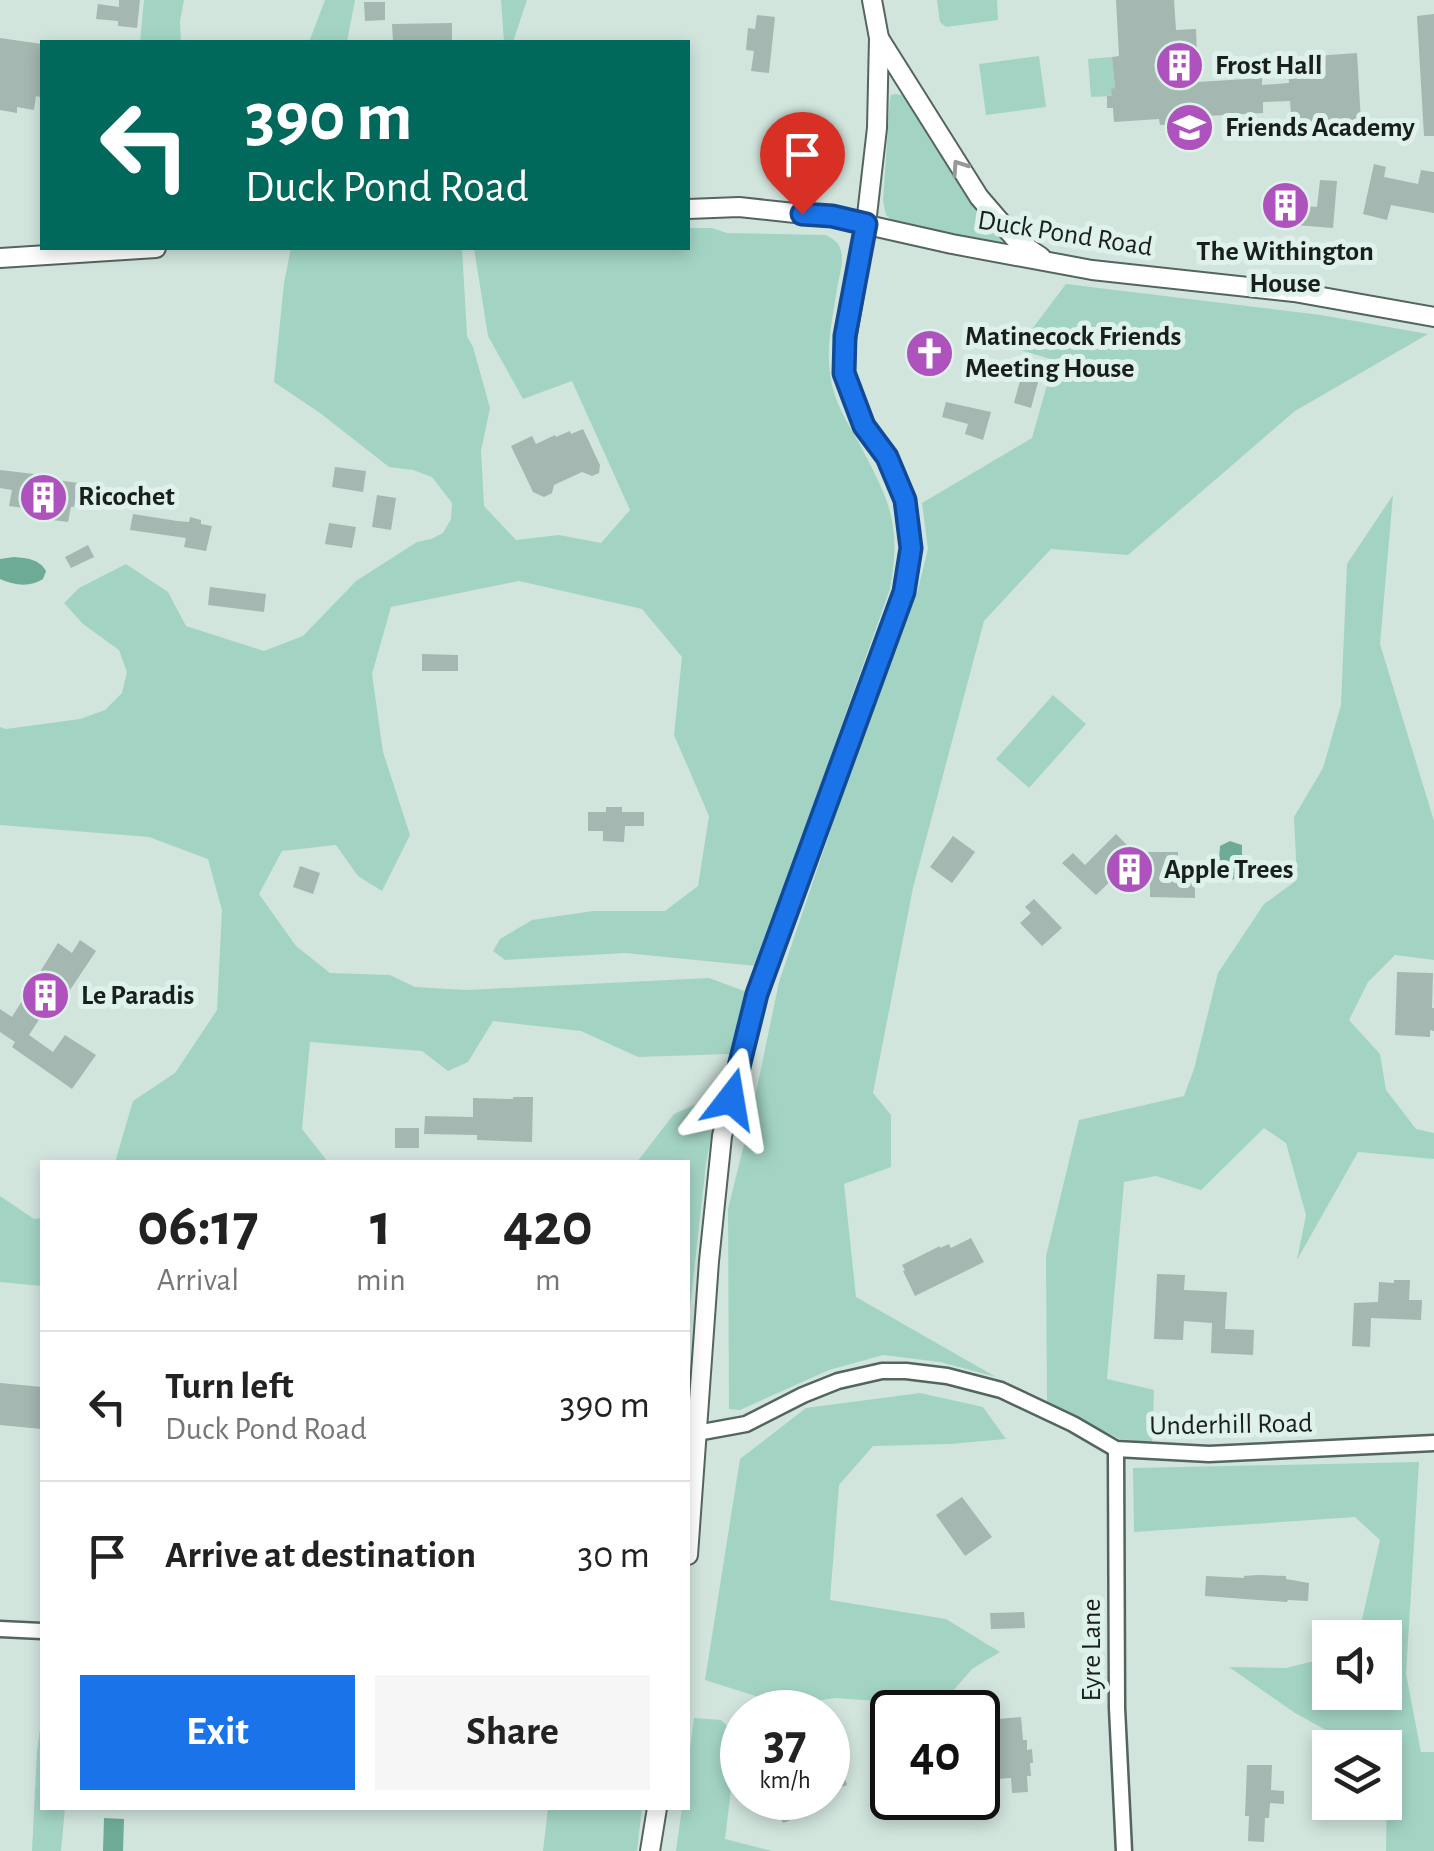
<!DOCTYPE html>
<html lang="en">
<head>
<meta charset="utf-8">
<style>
  body { margin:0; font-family:"Alegreya Sans",sans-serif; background:#f6f6f6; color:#222; height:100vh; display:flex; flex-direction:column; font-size:38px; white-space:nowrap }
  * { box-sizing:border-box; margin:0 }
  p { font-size:32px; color:#767676 }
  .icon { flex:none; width:55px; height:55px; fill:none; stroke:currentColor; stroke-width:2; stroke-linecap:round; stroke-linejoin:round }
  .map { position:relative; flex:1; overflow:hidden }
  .panel { position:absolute; left:40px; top:1160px; width:650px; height:650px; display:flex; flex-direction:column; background:#fff; border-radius:0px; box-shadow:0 5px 15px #0003 }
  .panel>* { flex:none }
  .hud { position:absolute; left:40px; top:40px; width:650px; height:210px; border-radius:0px; box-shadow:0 5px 15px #0003; background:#00695c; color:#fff; overflow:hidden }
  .fabs { position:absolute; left:1312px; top:1620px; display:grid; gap:20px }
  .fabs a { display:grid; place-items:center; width:90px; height:90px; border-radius:0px; background:#fff; box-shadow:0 5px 15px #0003; font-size:50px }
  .speed { position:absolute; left:720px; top:1690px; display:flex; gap:20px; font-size:50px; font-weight:700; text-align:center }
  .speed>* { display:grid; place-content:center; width:130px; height:130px; border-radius:50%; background:#fff; box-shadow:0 5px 15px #0003; line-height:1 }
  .speed small { font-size:25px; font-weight:400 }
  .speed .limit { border:5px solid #111; border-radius:15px; background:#fff; color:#111 }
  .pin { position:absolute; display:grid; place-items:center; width:85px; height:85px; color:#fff; margin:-102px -42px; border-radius:50% 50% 50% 0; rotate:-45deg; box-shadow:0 0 10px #0007 }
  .pin .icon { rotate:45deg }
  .me { position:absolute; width:110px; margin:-55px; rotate:14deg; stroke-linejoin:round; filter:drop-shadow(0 0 8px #0008) }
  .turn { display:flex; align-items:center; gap:35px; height:210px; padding:0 40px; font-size:45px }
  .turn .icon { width:130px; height:130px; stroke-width:2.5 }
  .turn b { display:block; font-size:70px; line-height:85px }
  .eta { display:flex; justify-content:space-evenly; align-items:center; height:170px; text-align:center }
  .eta b { font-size:60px; font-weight:600; line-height:70px }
  .cta { display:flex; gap:20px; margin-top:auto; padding:20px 40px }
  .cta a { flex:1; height:115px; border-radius:0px; background:#1a73e8; color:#fff; font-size:40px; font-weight:600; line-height:115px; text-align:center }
  .cta a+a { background:#f6f6f6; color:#222 }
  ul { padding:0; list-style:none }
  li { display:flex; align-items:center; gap:30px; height:150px; padding:0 40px; border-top:2px solid #e0e0e0 }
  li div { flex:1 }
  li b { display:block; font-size:38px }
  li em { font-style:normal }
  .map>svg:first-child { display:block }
  .green { fill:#a3d4c3 }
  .water { fill:#6dab97 }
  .building { fill:#a4b7b0 }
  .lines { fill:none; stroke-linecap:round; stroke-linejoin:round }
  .minor-casing { stroke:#54655f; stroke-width:19 }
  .tertiary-casing { stroke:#54655f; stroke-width:22 }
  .minor { stroke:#fff; stroke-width:14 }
  .tertiary { stroke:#fff; stroke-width:18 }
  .oneway { stroke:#979a99 }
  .route-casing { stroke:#114b97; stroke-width:25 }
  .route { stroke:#1a73e8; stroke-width:18 }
  .labels { text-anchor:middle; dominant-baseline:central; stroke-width:10; stroke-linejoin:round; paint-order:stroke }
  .poi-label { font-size:28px; font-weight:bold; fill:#181f1c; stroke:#def2eb; text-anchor:start }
  .street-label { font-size:28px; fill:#181f1c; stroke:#def2eb }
</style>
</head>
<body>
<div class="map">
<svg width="1434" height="1851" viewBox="0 0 1434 1851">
  <rect width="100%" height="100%" fill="#d1e5dd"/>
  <g class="green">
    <polygon points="144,0 184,0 180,21 181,42 140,42"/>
    <polygon points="325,0 355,0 347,42 309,42"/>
    <polygon points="501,0 527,0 513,42 504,42"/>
    <polygon points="937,0 997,0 998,20 946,27 940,22"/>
    <polygon points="1039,56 1046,107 986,115 979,64"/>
    <polygon points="1112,57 1115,88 1112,96 1091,97 1088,59"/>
    <polygon points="896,94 903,95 908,102 1002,238 1001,242 993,246 896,224 886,215 883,201 890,99 891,95"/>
    <path d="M688 228H712L727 233 826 235C833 239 839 242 841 251 844 262 839 277 837 289 833 316 826 345 830 373 833 400 846 420 859 443 889 500 902 523 890 589L756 966 625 953 505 960 493 951 500 939 532 920 593 911H665L698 886 709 816 674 735 682 657 642 609 519 581 391 607 372 674 383 752 410 835 382 891 358 876 336 845 282 851 259 894 296 946 330 973 390 975 415 987 466 990 709 978 747 992 729 1054 638 1057 581 1031 493 1021 468 1062 448 1071 422 1051 310 1042 302 1129 328 1162H115L133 1101 175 1073 217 1010 222 910 208 859 149 837 0 825V727L6 729 80 719 105 710 122 693 127 672 119 650 83 624 64 603 79 588 126 564 168 592 186 626 264 651 303 636 356 581 417 542 431 539 443 533 451 519 452 503 432 477 413 470 389 467 320 413 274 382 284 283 291 248H462L467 336 473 347 490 408 481 451 484 506 516 540 559 535 601 543 630 510 572 381 523 399 488 336 474 248H688Z"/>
    <polygon points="1066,284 1321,315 1428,334 1295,411 1128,555 1051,549 984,621 913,888 873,1093 891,1115 891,1167 844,1184 856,1297 996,1377 940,1362 883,1355 829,1370 740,1410 729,1409 728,1209 752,1112 779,982 879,687 917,593 928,549 922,503 1032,438 1054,360 1017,349"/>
    <polygon points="1393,495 1380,644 1434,821 1434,960 1395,955 1368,982 1349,1020 1380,1054 1386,1090 1416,1129 1434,1133 1434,1159 1358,1152 1297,1260 1306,1215 1286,1143 1264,1128 1201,1190 1156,1176 1124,1182 1107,1379 1154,1390 1152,1443 1120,1439 1047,1403 1046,1256 1079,1120 1184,1096 1194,1069 1218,973 1264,904 1297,880 1294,817 1323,768 1341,705 1347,564"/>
    <polygon points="1053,695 1086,724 1029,788 996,759"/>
    <polygon points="719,1094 706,1164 688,1326 688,1162 637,1162 674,1114"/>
    <polygon points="0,1196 34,1219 42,1218 42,1286 0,1282"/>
    <polygon points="920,1393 983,1407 1006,1439 950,1444 873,1446 839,1485 830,1600 946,1619 1000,1652 972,1669 940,1706 836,1698 784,1705 705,1680 740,1459 806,1408"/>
    <polygon points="1419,1462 1406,1674 1421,1752 1434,1752 1434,1851 1386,1851 1387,1782 1385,1780 1385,1748 1357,1747 1295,1713 1229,1667 1286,1668 1330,1657 1330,1692 1385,1692 1385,1638 1358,1637 1380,1540 1355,1517 1134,1532 1133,1468"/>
    <polygon points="42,1715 42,1808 65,1808 61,1851 32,1851 37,1751"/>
    <polygon points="694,1718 721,1720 742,1741 742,1768 731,1790 725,1839 772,1851 676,1851 682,1808 688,1808 688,1765"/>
    <polygon points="548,1808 642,1808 637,1851 543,1851"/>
  </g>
  <g class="water">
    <path d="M14 557C27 558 39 559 46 571L43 579C30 588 13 585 0 579V559Z"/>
    <polygon points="1230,841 1242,845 1242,875 1236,879 1227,880 1218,874 1220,846"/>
    <polygon points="104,1818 124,1819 123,1851 103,1851"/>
  </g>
  <g class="building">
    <polygon points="119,0 140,0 137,28 118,26 118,21 96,19 98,4 119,7"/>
    <polygon points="1116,0 1174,0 1176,30 1196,29 1198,82 1262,78 1262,85 1289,83 1287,58 1357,53 1361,122 1292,126 1290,101 1263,102 1263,113 1206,116 1206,123 1160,125 1159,119 1114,122 1113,108 1107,108 1107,96 1112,96 1111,89 1115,88 1112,57 1119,56"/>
    <polygon points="364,2 385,2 385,20 365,21"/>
    <polygon points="1434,14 1434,136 1424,136 1417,16"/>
    <polygon points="757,15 775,17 769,73 751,71 754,51 746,50 748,28 755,29"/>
    <polygon points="452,23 452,42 393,42 392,24"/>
    <polygon points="0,38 42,44 42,80 40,97 36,96 34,110 17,107 17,113 0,110"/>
    <polygon points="1374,164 1386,167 1384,177 1418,184 1421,170 1434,172 1434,213 1391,205 1387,220 1363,214"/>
    <polygon points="1320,180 1337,181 1333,228 1272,223 1274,203 1317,207"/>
    <polygon points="912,338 950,343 947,367 909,362"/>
    <polygon points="1026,359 1043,364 1031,408 1014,403"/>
    <polygon points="946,402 991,412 983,440 965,434 968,424 942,417"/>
    <polygon points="583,429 600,465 599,473 592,476 582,472 554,485 552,493 544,497 533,492 511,446 532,436 536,444 555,435 556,437 570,431 571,434"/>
    <polygon points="335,467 366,471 363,492 332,487"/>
    <polygon points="0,470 51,476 50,479 78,483 74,507 71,507 68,522 52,520 53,512 9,506 12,490 0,488"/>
    <polygon points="377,495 396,498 391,530 372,527"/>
    <polygon points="133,514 177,521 189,522 190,517 201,520 201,524 212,526 206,551 184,547 186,538 130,530"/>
    <polygon points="329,523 356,527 352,548 325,544"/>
    <polygon points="88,545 94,557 71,568 65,557"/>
    <polygon points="210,587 266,594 264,612 208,605"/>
    <polygon points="422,654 458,655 458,671 422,671"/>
    <polygon points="606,807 622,807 622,812 644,812 644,826 625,826 624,842 603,841 603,831 588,831 588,812 606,812"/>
    <polygon points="1116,834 1134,852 1178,852 1178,875 1195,875 1195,898 1150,897 1150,875 1117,875 1096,895 1062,863 1073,853 1085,865"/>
    <polygon points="953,836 975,852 952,883 930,867"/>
    <polygon points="300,866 320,873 313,894 293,887"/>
    <polygon points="1034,899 1062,928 1042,946 1020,923 1031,913 1025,907"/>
    <polygon points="80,940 96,951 50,1020 42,1015 29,1035 53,1052 65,1035 96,1055 72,1089 12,1047 15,1042 0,1032 0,1009 12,1017 58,943 72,953"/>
    <polygon points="1397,972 1433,973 1432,1008 1434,1008 1434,1031 1430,1030 1430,1037 1395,1035"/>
    <polygon points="513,1097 533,1097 532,1142 477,1140 477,1135 424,1134 425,1116 473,1117 473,1098 513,1099"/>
    <rect x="395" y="1128" width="24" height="20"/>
    <polygon points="971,1238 984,1262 915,1296 903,1271 905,1270 902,1265 940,1246 940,1248 949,1244 951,1248"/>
    <polygon points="1157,1274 1185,1275 1184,1290 1227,1292 1225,1329 1254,1330 1253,1355 1211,1353 1212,1323 1184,1321 1183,1340 1154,1339"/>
    <polygon points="1394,1280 1410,1280 1409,1300 1422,1300 1421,1320 1371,1318 1370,1347 1352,1346 1354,1303 1378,1302 1379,1282 1394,1283"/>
    <polygon points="0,1383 42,1387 42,1429 0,1425"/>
    <polygon points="962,1497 992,1537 965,1556 936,1515"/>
    <polygon points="1258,1575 1286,1576 1286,1579 1309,1583 1308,1601 1288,1600 1287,1602 1205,1596 1206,1576 1244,1578 1244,1576"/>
    <polygon points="1024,1612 1025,1628 991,1629 990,1613"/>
    <polygon points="1021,1717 1023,1740 1027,1740 1027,1750 1032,1749 1033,1763 1030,1763 1031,1776 1027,1776 1028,1792 1012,1793 1011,1778 996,1779 994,1749 1000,1748 998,1719"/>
    <polygon points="839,1762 847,1785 828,1792 828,1766"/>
    <polygon points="1247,1765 1272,1765 1271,1790 1284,1791 1284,1804 1270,1803 1269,1818 1265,1818 1264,1842 1248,1841 1249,1816 1245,1816"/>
    <polygon points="774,1798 832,1798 802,1810 804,1815 783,1823"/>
  </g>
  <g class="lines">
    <defs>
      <g id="minor">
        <polyline points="697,1433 746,1424 803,1395 838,1381 882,1371 906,1371 947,1376 1001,1390 1073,1424 1116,1449 1209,1454 1434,1443"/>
        <polyline points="1116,1449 1117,1708 1124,1851"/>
        <polyline points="0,1629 42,1631"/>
      </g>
      <g id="tertiary">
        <polyline points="879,38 979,197 1016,240 1041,257"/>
        <polyline points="688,209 739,207 832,217 952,244 1092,270 1294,292 1434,317"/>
        <polyline points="0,258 156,248"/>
        <polyline points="688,1555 709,1261 722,1136 757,994 904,593 911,548 905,499 887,457 864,426 844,373 843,358 866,224 877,128 879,38 872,0"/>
        <polyline points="650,1851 657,1808"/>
      </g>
    </defs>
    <use href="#minor" class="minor-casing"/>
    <use href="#tertiary" class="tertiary-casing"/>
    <use href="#minor" class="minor"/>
    <use href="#tertiary" class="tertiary"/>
  </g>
  <defs><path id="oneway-chevron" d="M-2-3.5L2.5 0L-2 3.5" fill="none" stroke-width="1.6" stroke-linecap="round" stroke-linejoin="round" transform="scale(2.5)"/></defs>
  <use class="oneway" href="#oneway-chevron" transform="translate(959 167) rotate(-124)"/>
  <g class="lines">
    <defs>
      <polyline id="route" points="731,1099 757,994 904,592 911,548 905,500 887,457 864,426 844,373 845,336 866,224 832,216 802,214"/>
    </defs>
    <use href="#route" class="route-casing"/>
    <use href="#route" class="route"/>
  </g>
  <defs>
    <symbol id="building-disc" viewBox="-11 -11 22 22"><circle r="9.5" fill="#ae52bd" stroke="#def2eb"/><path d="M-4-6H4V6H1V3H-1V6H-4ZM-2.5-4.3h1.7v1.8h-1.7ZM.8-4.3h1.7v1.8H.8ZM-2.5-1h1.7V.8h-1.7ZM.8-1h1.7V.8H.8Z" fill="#fff"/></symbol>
    <symbol id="school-disc" viewBox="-11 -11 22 22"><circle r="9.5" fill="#ae52bd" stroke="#def2eb"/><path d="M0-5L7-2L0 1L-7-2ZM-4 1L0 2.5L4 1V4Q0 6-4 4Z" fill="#fff"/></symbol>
    <symbol id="church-disc" viewBox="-11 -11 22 22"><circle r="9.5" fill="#ae52bd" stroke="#def2eb"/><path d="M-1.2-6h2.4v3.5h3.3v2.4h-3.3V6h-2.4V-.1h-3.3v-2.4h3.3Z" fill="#fff"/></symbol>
  </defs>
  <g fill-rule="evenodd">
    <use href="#building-disc" x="1152" y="38" width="55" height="55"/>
    <use href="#school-disc" x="1162" y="100" width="55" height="55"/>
    <use href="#building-disc" x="1258" y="178" width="55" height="55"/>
    <use href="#church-disc" x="902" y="326" width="55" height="55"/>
    <use href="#building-disc" x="16" y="470" width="55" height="55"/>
    <use href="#building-disc" x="1102" y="842" width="55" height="55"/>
    <use href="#building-disc" x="18" y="968" width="55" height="55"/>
  </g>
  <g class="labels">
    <g class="poi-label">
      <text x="1215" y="66">Frost Hall</text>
      <text x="1225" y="128">Friends Academy</text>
      <text x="1285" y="252" text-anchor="middle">The Withington<tspan x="1285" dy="32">House</tspan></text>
      <text x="965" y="337">Matinecock Friends<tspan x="965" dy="32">Meeting House</tspan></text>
      <text x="78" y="497">Ricochet</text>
      <text x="1164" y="870">Apple Trees</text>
      <text x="81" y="996">Le Paradis</text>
    </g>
    <g class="street-label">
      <text transform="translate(1065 234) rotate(9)">Duck Pond Road</text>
      <text transform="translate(1231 1425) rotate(-1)">Underhill Road</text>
      <text transform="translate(1092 1650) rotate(-90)">Eyre Lane</text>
    </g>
  </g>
</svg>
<div class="fabs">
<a><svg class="icon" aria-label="sound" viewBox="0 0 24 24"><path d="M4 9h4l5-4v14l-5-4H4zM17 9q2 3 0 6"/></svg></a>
<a><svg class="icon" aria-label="layers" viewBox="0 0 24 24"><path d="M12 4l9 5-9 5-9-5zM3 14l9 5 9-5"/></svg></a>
</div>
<div class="speed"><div>37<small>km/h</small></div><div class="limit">40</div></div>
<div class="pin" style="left:802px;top:214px;background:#d93025"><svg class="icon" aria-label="arrive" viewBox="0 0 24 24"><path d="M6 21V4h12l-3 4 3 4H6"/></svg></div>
<svg class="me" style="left:731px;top:1099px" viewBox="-20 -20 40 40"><path d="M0-17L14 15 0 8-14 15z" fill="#1a73e8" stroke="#fff" stroke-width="4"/></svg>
<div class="hud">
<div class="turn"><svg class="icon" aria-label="left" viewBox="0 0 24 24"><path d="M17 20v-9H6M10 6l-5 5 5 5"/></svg><div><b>390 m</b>Duck Pond Road</div></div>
</div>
<section class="panel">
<div class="eta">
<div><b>06:17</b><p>Arrival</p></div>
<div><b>1</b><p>min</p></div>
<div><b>420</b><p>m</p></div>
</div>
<ul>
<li><svg class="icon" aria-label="left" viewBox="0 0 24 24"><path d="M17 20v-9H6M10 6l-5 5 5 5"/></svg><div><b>Turn left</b><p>Duck Pond Road</p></div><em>390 m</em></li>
<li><svg class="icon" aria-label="arrive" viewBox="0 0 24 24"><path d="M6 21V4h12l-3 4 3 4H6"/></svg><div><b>Arrive at destination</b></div><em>30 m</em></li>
</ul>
<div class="cta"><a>Exit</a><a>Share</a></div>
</section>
</div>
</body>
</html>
